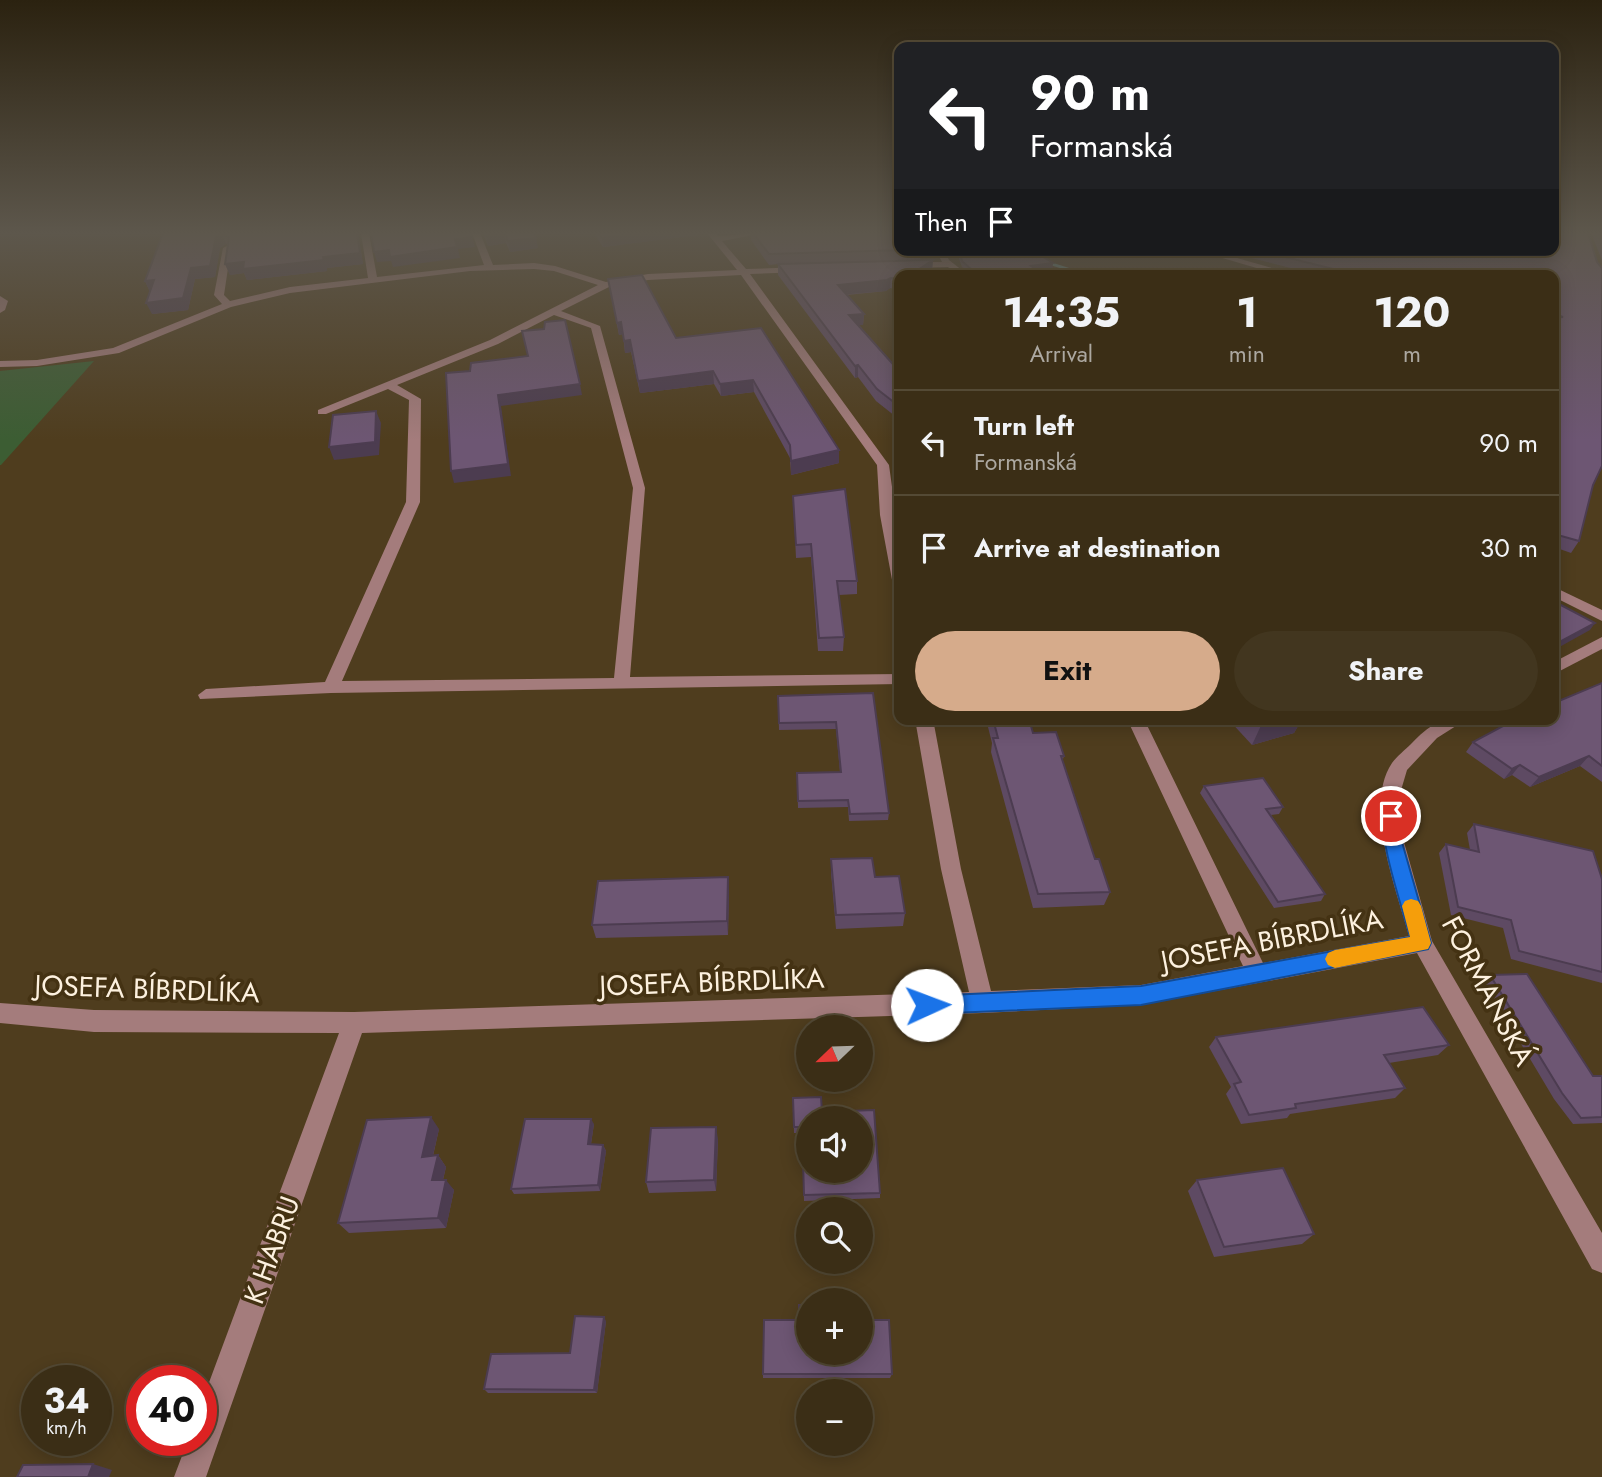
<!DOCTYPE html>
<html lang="en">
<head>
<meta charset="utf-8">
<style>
  body { margin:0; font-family:Jost,sans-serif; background:#42361f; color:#f1f3f6; height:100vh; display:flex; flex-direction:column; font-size:26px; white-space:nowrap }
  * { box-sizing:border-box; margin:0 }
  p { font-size:23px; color:#aca8a1 }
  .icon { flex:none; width:38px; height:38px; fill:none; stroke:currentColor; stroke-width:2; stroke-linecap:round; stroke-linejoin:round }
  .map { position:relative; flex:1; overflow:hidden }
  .panel { position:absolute; left:894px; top:270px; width:665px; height:455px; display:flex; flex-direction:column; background:#3b2e16; border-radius:14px; box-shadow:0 4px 18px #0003,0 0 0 2px #544a35 }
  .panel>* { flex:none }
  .guide { position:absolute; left:894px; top:42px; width:665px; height:214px; border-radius:14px; box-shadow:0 4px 18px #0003,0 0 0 2px #544a35; background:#202124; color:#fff; overflow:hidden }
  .needle { width:46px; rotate:247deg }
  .buttons { position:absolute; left:796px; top:1015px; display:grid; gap:14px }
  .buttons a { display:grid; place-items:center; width:77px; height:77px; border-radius:50%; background:#3b2e16; box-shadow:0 4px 18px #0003,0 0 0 2px #544a35; font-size:35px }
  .speed { position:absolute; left:21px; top:1365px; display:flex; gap:14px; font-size:35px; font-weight:700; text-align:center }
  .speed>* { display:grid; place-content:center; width:91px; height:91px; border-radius:50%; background:#3b2e16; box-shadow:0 4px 18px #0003,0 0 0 2px #544a35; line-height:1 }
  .speed small { font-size:18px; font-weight:400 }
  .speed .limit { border:10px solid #d22; background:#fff; color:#111 }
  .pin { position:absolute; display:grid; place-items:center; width:60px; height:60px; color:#fff; margin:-30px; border:4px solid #fff; border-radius:50%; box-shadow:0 2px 7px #0007 }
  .me { position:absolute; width:77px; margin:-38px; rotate:88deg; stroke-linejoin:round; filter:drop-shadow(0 0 5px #0008) }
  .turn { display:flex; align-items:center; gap:24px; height:147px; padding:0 21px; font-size:32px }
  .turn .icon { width:91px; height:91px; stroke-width:2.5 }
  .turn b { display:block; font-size:49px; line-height:60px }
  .then { display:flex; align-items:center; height:66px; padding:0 21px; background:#0003; gap:14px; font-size:26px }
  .eta { display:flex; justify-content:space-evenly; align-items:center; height:119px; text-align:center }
  .eta b { font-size:42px; font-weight:700; line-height:49px }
  .primary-button { display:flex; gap:14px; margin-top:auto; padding:14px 21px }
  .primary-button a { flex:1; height:80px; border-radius:42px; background:#d6ab8b; color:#111; font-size:28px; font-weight:700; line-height:80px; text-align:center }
  .primary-button a+a { background:#42361f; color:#f1f3f6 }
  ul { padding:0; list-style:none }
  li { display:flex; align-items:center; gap:21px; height:105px; padding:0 21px; border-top:2px solid #544a35 }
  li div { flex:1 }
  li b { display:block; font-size:26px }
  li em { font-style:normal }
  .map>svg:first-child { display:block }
  .green { fill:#3c5d33 }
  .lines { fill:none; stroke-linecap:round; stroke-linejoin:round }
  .stream { fill:#6bacaa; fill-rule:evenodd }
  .minor { fill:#a47c7c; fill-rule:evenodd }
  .wall { fill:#5e4a63 }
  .shaded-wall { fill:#4c3c50 }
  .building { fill:#6d5673; stroke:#4c3c50; stroke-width:2; fill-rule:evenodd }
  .route { fill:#1a73e8; stroke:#114b97; stroke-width:2 }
  .slow { fill:#f59e0b }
  .labels { text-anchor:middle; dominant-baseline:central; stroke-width:7; stroke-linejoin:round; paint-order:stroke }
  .near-street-label { font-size:28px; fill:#fdf1df; stroke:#443213 }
</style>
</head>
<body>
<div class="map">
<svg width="1602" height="1477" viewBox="0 0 1602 1477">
  <rect width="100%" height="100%" fill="#4f3d1e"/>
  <polygon class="green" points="94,361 1,465 0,465 0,371"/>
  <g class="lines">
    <polygon class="stream" points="1040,260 1044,260 1091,275 1083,275 1040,262"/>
    <g class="minor">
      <path d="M361 233H369L377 277 484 265 472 233H480L493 265 534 263 555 266 606 282 648 274 737 270 707 233H716L718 236 763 233 722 241 746 269 805 267 802 272 750 274 889 465 900 545V589L893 585 880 515 877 465 741 275 648 280 609 287 561 311 600 326 645 488 630 677 900 674V684L331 693 200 699 198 695 206 689 325 682 406 502 409 400 388 389 326 414H318V410L490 340 598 285 554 271 534 269 470 271 290 293 231 307 119 353 37 366 0 367V361L37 360 113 348 222 304 214 295 223 248 227 246 231 248 224 295 230 301 290 287 368 278ZM554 315 591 328 633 488 614 678 342 681 420 502 421 399 397 385 498 344Z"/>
      <polygon points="936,250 944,250 949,260 968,275 958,275 948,267 911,268 907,265 911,262 942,262"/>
      <polygon points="1195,250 1209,250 1296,275 1281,275"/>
      <polygon points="0,296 8,301 5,310 0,313"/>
      <polygon points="1554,587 1602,610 1602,621 1554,597"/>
      <polygon points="1602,637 1602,649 1554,674 1554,662"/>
      <path d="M915 719H933L961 869 991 991 1141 985 1243 966 1127 719H1144L1263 963 1409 936C1397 891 1363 806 1392 763 1397 756 1405 750 1411 744 1430 724 1440 719 1467 719L1437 738 1407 770 1399 797 1402 835 1432 941 1602 1233V1273L1592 1269 1417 953 1141 1005 983 1013 362 1033 206 1477H174L188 1440H201V1404L339 1033 94 1032 0 1023V1003L94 1010 354 1012 969 992 941 869Z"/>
    </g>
  </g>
  <g class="wall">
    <polygon points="163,233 358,233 363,264 327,268 327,271 247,280 244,273 230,275 225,264 228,245 226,244 220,248 215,277 195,279 188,310 152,314 150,292 145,281"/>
    <polygon points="483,233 534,233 538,248 510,252 506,243 488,246"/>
    <polygon points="594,233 697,233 697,235 603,247"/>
    <polygon points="751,233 900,233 921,250 920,260 933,260 932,270 925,275 900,275 900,290 890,288 886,291 847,295 864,314 863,325 858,325 900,372 900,420 876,401 858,377 855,378 778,275 778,264 769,265 751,240"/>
    <polygon points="1591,233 1602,233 1602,260"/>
    <polygon points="956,250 1032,250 1053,263 1052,269 1038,271 1044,275 966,275 967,271 962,267"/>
    <polygon points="1122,250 1168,250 1149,258"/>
    <polygon points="1220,250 1554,250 1593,485 1579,541 1571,553 1554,547 1554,275 1318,275"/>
    <polygon points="608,279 676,338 761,328 839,463 791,475 790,458 754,392 721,396 714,384 640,393 631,352 625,353 623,334 619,335"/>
    <polygon points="793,496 857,581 857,594 839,595 844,637 843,651 818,651 811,557 796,558"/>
    <polygon points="1602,683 1602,782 1580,766 1530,787 1512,775 1504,779 1466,752 1473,742"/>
    <polygon points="873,693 889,813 888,820 849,821 848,807 798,808 797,773 840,772 836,729 779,730 778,696"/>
    <polygon points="986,719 1029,719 1033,733 1064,756 1062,762 1095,859 1110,892 1104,905 1033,908 991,752 992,743"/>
    <polygon points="1228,719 1302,719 1294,733 1252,745"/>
    <polygon points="1204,786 1283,807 1279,814 1271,815 1325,894 1321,901 1274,908 1200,793"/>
    <polygon points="1474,824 1602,879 1602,983 1511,959 1503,928 1451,915 1439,853 1446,844 1470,850 1467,833"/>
    <polygon points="831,859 875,877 905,913 903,926 836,929 831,873"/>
    <polygon points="729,891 728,935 596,938 592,925"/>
    <polygon points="1490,975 1593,1076 1602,1076 1602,1123 1573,1124 1554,1099 1484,982"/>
    <polygon points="1216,1037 1449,1045 1438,1055 1389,1063 1405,1088 1395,1098 1290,1114 1287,1118 1241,1124 1226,1094 1231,1087 1209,1047"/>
    <polygon points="793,1098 822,1112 880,1193 880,1198 804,1201 802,1133 794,1133"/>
    <polygon points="594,1124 591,1144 603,1145 606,1151 600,1191 514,1194 511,1189"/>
    <polygon points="439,1129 433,1156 438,1155 446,1167 443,1180 454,1190 446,1228 349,1233 338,1223"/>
    <polygon points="718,1139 716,1191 649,1193 646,1182"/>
    <polygon points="1197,1180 1314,1234 1302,1244 1214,1257 1188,1191"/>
    <polygon points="606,1321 597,1393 488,1393 484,1389 570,1353"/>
    <polygon points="808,1353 892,1374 890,1378 763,1378 763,1374"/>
  </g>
  <g class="shaded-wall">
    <polygon points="222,233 226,244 220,248 215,277 195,279 188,310 152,314 146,303 191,268 216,237"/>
    <polygon points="358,233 363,264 327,268 327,271 247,280 244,273 230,275 225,264 244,262"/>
    <polygon points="504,233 506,243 488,246 486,235"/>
    <polygon points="638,233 697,233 697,235 603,247 602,238"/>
    <polygon points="472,237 475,247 458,249 460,258 393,267 391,261 377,262 374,252"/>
    <polygon points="536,238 538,248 510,252 508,241"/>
    <polygon points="1151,250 1168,250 1149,258"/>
    <polygon points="933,260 932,270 925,275 910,275"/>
    <polygon points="1053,263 1052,269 1030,272 1031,266"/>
    <polygon points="891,278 890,288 886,291 838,295 838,285"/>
    <polygon points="154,280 150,292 145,281"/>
    <polygon points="864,314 863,325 849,326 849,315"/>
    <polygon points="621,322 623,334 619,335 617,323"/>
    <polygon points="630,340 631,352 625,353 624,341"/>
    <polygon points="858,365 858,377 855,378 855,366"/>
    <polygon points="713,371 714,384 640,393 638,381"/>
    <polygon points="753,380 754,392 721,396 720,384"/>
    <polygon points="580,384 582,395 501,406 511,476 454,483 451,471 498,395"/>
    <polygon points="376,411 381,423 379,455 334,460 329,447"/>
    <polygon points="839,450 839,463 791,475 791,461"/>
    <polygon points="1595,623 1590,630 1554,650 1554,645"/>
    <polygon points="1264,719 1302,719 1294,733 1252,745"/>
    <polygon points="1589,756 1580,766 1530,787 1539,777"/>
    <polygon points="1520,765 1512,775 1504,779 1512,769"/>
    <polygon points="728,877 729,891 728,935 727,921"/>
    <polygon points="431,1117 439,1129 430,1168 422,1157"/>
    <polygon points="591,1119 594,1124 590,1150 588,1144"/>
    <polygon points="716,1127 718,1139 716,1191 714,1180"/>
    <polygon points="603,1145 606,1151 600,1191 598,1185"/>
    <polygon points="438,1155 446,1167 440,1191 432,1180"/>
    <polygon points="446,1180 454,1190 446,1228 438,1218"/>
    <polygon points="604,1317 606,1321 597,1393 594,1390"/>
    <polygon points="93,1464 112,1470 109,1477 88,1477"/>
  </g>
  <g class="building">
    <polygon points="163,233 222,233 216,237 210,266 191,268 183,298 146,303 154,280 145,281"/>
    <polygon points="222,233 357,233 360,253 323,257 324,260 243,269 244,262 225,264 229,238"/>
    <polygon points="371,233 471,233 472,237 455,239 457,247 390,257 389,250 374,252"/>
    <polygon points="505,233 534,233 536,238 508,241"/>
    <polygon points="599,233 638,233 602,238"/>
    <polygon points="753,233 900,233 900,250 904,250 769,254"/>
    <polygon points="1554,233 1588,233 1597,262 1602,268 1602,466 1593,485 1579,541 1554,534 1554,318 1563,317 1554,314 1554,275 1329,275 1337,270 1257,250 1554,250"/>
    <polygon points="959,250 1032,250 1053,263 1031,266 1044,275 967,275 966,272 971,269 962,261"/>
    <polygon points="933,260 910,275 900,275 900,279 891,278 887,280 838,285 864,314 849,315 900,372 900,407 877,389 858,365 855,366 778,264"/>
    <polygon points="642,275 676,338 761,328 839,450 791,461 790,445 753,380 720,384 713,371 638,381 630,340 624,341 621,322 617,323 608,279"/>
    <polygon points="565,320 580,384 498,395 508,464 451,471 446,373 470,371 471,363 528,356 522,331 544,329 545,322"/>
    <polygon points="376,411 375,442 329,447 333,415"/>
    <polygon points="845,489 857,581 837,581 844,637 819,638 811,544 796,545 793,496"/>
    <polygon points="1559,604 1595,623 1554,645 1554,606"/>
    <polygon points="1602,683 1602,766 1589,756 1539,777 1520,765 1512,769 1473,742 1516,719 1554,719 1554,703"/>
    <polygon points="873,693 889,813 850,814 848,800 798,801 797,773 841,772 836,722 779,723 778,696"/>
    <polygon points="993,719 1029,719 1033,733 1056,732 1064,756 1061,756 1095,859 1099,859 1110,892 1038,894 993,738 998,738"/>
    <polygon points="1263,778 1283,807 1266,809 1325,894 1278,902 1204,786"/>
    <polygon points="1474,824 1593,851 1602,879 1602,972 1519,951 1511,920 1458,907 1446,844 1479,852"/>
    <polygon points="872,858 875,877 899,876 905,913 836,915 831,859"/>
    <polygon points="728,877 727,921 592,925 598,881"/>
    <polygon points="1527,974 1593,1076 1602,1076 1602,1117 1581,1118 1562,1093 1490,975"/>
    <polygon points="1423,1007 1449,1045 1384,1055 1405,1088 1295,1104 1296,1108 1249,1115 1234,1084 1241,1082 1216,1037"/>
    <path d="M821 1097 822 1112 874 1110 880 1193 804 1195 802 1127H794L793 1098ZM808 1118H861V1171H808Z"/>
    <polygon points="431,1117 422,1157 438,1155 432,1180 446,1180 438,1218 338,1223 367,1120"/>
    <polygon points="525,1119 591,1119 588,1144 603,1145 598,1185 511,1189"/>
    <polygon points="716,1127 714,1180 646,1182 651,1128"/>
    <polygon points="1283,1168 1314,1234 1224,1247 1197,1180"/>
    <polygon points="799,1305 808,1305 808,1353 861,1353 861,1320 889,1320 892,1374 763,1374 764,1320 799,1320"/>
    <polygon points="575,1316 604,1317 594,1390 484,1389 491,1354 570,1353"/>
    <polygon points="93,1464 88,1477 17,1477 23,1465"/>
  </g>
  <linearGradient id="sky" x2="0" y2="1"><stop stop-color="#2b2210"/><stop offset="0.53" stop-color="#5d574c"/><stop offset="1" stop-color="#5d574c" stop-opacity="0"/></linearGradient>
  <rect width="1602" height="440" fill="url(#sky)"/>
  <path class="route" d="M1391 809 1397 811 1400 835 1431 943 1428 949 1141 1005 927 1014 920 1012 917 1005 920 998 927 996 1141 986 1410 937C1404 913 1375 830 1385 811Z"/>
  <polygon class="slow" points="1411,899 1418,901 1421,906 1431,943 1428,949 1335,968 1328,965 1325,959 1328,953 1335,950 1410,937 1402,906 1405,901"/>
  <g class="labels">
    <g class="near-street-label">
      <text transform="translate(1272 940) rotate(-11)">JOSEFA BÍBRDLÍKA</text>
      <text transform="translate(712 982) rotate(-2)">JOSEFA BÍBRDLÍKA</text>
      <text transform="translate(147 989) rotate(2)">JOSEFA BÍBRDLÍKA</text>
      <text transform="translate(1488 991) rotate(62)">FORMANSKÁ</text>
      <text transform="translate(272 1250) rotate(-70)">K HABRU</text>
    </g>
  </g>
</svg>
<div class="buttons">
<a><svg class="needle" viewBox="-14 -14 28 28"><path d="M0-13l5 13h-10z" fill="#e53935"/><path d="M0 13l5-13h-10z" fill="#aca8a1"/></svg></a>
<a><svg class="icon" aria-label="sound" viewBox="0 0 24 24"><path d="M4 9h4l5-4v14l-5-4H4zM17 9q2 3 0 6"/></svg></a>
<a><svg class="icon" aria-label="search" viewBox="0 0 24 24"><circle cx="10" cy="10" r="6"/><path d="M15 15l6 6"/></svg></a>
<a>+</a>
<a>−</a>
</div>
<div class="speed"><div>34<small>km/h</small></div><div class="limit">40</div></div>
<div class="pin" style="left:1391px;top:816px;background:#d93025"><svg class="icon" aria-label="arrive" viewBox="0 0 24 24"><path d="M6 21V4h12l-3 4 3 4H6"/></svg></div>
<svg class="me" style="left:927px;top:1005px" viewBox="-20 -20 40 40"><circle r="19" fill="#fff"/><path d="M0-13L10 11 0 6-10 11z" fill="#1a73e8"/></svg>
<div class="guide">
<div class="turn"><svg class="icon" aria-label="left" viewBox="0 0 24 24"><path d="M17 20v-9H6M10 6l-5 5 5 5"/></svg><div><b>90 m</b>Formanská</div></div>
<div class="then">Then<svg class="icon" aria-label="arrive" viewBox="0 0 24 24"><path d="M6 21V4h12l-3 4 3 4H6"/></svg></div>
</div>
<section class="panel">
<div class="eta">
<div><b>14:35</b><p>Arrival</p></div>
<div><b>1</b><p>min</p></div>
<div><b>120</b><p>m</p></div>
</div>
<ul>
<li><svg class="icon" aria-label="left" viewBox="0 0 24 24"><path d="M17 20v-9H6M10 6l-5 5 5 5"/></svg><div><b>Turn left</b><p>Formanská</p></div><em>90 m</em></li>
<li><svg class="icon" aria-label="arrive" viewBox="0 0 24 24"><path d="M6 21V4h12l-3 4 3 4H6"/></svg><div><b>Arrive at destination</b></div><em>30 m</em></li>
</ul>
<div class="primary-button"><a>Exit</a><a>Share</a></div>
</section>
</div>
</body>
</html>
